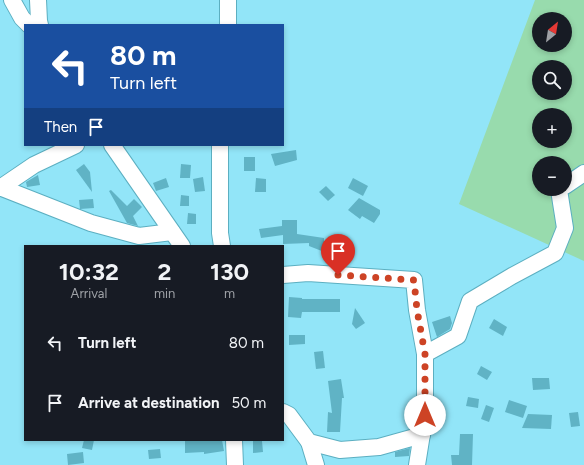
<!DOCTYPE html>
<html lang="en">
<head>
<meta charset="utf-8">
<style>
  body { margin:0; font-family:Figtree,sans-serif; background:#20242c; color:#f1f3f6; height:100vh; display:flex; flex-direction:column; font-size:15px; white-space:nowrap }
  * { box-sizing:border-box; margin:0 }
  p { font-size:13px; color:#9ea1a6 }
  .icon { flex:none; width:22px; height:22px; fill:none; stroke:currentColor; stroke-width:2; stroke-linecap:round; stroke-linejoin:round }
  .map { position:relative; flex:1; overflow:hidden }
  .side { position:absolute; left:24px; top:245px; width:260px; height:196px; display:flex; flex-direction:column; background:#171b24; border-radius:0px; box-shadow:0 2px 6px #0003 }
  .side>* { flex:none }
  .top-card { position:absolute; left:24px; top:24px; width:260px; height:122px; border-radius:0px; box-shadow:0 2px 6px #0003; background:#1a4fa0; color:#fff; overflow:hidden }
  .needle { width:26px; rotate:30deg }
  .buttons { position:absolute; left:532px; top:12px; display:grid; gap:8px }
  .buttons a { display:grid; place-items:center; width:40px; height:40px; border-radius:50%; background:#171b24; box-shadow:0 2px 6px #0003; font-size:20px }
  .pin { position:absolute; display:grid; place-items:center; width:34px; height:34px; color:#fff; margin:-41px -17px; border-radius:50% 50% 50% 0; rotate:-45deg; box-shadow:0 0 4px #0007 }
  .pin .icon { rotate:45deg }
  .me { position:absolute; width:44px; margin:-22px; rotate:0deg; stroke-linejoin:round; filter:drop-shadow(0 0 3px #0008) }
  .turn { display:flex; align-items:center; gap:14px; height:84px; padding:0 20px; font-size:18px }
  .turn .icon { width:52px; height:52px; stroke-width:2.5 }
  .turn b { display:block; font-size:28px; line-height:34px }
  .then { display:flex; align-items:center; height:38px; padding:0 20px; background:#0003; gap:8px; font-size:15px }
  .eta { display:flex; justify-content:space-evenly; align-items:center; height:68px; text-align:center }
  .eta b { font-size:24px; font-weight:700; line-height:28px }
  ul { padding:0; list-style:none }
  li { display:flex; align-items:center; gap:12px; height:60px; padding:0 20px }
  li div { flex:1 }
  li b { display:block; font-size:15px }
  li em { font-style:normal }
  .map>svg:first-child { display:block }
  .green { fill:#98dbad; fill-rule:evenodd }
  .building { fill:#60b3c5 }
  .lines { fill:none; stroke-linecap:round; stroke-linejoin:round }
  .minor-casing { stroke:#5cafc1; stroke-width:18 }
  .minor { stroke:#fff; stroke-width:16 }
  .route { stroke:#cd4325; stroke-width:7; stroke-dasharray:0 12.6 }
</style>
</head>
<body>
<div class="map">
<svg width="584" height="465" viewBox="0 0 584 465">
  <rect width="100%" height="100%" fill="#92e5f8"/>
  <path class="green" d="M535 0H584V261L459 204ZM539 19H565V45H539ZM539 67H565V93H539ZM539 115H565V141H539ZM539 163H565V189H539Z"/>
  <g class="building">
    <polygon points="296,150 297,160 275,166 271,154"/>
    <rect x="244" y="157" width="11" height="14"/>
    <polygon points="84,164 90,172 92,192 76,170"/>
    <polygon points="181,164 191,165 190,178 180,178"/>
    <polygon points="38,175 40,185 27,187 26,182"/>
    <polygon points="203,177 205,191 195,192 193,179"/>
    <polygon points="166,178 169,187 156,191 153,183"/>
    <polygon points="256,178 266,179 266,192 255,192"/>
    <polygon points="353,178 368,186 363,196 348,188"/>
    <polygon points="326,186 335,195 328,201 319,192"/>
    <polygon points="111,190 127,206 134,199 142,207 133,216 138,226 127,223 109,191"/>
    <polygon points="181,195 189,196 189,206 180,206"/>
    <polygon points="359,198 380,210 380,214 374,223 362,216 360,219 348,210"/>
    <polygon points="93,199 94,208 80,209 79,200"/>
    <polygon points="188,213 196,214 196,224 187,224"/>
    <polygon points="282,220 297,220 297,234 324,238 324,241 340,248 337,257 309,246 309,243 283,244 283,235 261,238 259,229 282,226"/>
    <polygon points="289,297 302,298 302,299 340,299 340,312 302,312 301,318 288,317"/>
    <polygon points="355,308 365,323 356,329 352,324"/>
    <polygon points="450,316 452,323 450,329 437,337 432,322"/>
    <polygon points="494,319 507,327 503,336 489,328"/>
    <polygon points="289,335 305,335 305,344 289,345"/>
    <polygon points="323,351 325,368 316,369 314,352"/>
    <polygon points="481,366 492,372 487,380 477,374"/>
    <polygon points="532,378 549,378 550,389 533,390"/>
    <polygon points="341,379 344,398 342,398 340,432 327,432 328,412 332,413 328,381"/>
    <polygon points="468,397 479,399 478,408 466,406"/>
    <polygon points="509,400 527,406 523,418 505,412"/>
    <polygon points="486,405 494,408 489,422 481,419"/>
    <polygon points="578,412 580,426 571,427 569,413"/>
    <polygon points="528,414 552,415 551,429 522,428"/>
    <polygon points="460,434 473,434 472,465 452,465 451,455 459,455"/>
    <polygon points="84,440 94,440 92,450 82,448"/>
    <polygon points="185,440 222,440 224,451 204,454 204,452 185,453"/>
    <polygon points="253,441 262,441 263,452 253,453"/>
    <polygon points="410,448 409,456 395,457 395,452"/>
    <polygon points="160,449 161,458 149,459 148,450"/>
    <polygon points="83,452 84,463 68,465 67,454"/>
  </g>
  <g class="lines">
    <defs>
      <g id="minor">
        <polyline points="12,0 22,18 29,25"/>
        <polyline points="38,0 39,21 40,25"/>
        <polyline points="228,25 228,0"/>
        <polyline points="112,145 182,246"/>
        <polyline points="220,145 220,233 222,246"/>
        <polyline points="565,186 584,173"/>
        <polyline points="0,188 34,165 76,145"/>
        <polyline points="2,188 91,223 139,236 172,232"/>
        <polyline points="283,275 308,273 414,280 417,310 425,354 425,415 417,465"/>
        <polyline points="425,354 458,336 470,301 512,276 555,253 565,228 559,190 560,189"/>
        <polyline points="283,412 289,415 309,442 340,450 379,447 422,435"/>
        <polyline points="234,440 235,465"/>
        <polyline points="309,442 316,465"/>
      </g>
    </defs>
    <use href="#minor" class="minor-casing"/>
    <use href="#minor" class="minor"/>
  </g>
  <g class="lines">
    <polyline class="route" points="338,275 414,280 417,310 425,354 425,415"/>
  </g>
</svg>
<div class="buttons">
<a><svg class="needle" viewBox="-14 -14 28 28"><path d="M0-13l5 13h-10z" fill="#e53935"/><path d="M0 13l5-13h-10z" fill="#9ea1a6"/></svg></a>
<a><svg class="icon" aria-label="search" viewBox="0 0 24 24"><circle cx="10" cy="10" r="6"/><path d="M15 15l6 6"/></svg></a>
<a>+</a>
<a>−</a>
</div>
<div class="pin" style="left:338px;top:275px;background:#d93025"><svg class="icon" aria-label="arrive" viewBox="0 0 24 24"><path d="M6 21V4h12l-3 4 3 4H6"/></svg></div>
<svg class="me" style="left:425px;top:415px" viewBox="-20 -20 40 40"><circle r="19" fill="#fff"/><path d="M0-13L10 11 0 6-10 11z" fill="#cd4325"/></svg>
<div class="top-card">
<div class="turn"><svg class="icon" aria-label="left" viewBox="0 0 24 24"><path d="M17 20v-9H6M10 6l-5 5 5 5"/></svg><div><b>80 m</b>Turn left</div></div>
<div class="then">Then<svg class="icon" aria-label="arrive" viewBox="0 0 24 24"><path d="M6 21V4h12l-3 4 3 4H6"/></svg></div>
</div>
<section class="side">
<div class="eta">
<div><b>10:32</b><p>Arrival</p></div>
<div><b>2</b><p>min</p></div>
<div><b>130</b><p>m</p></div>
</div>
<ul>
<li><svg class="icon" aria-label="left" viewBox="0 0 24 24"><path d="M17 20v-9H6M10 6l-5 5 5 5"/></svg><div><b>Turn left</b></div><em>80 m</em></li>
<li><svg class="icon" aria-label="arrive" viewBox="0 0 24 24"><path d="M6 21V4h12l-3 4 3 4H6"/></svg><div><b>Arrive at destination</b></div><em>50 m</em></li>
</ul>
</section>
</div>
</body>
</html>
